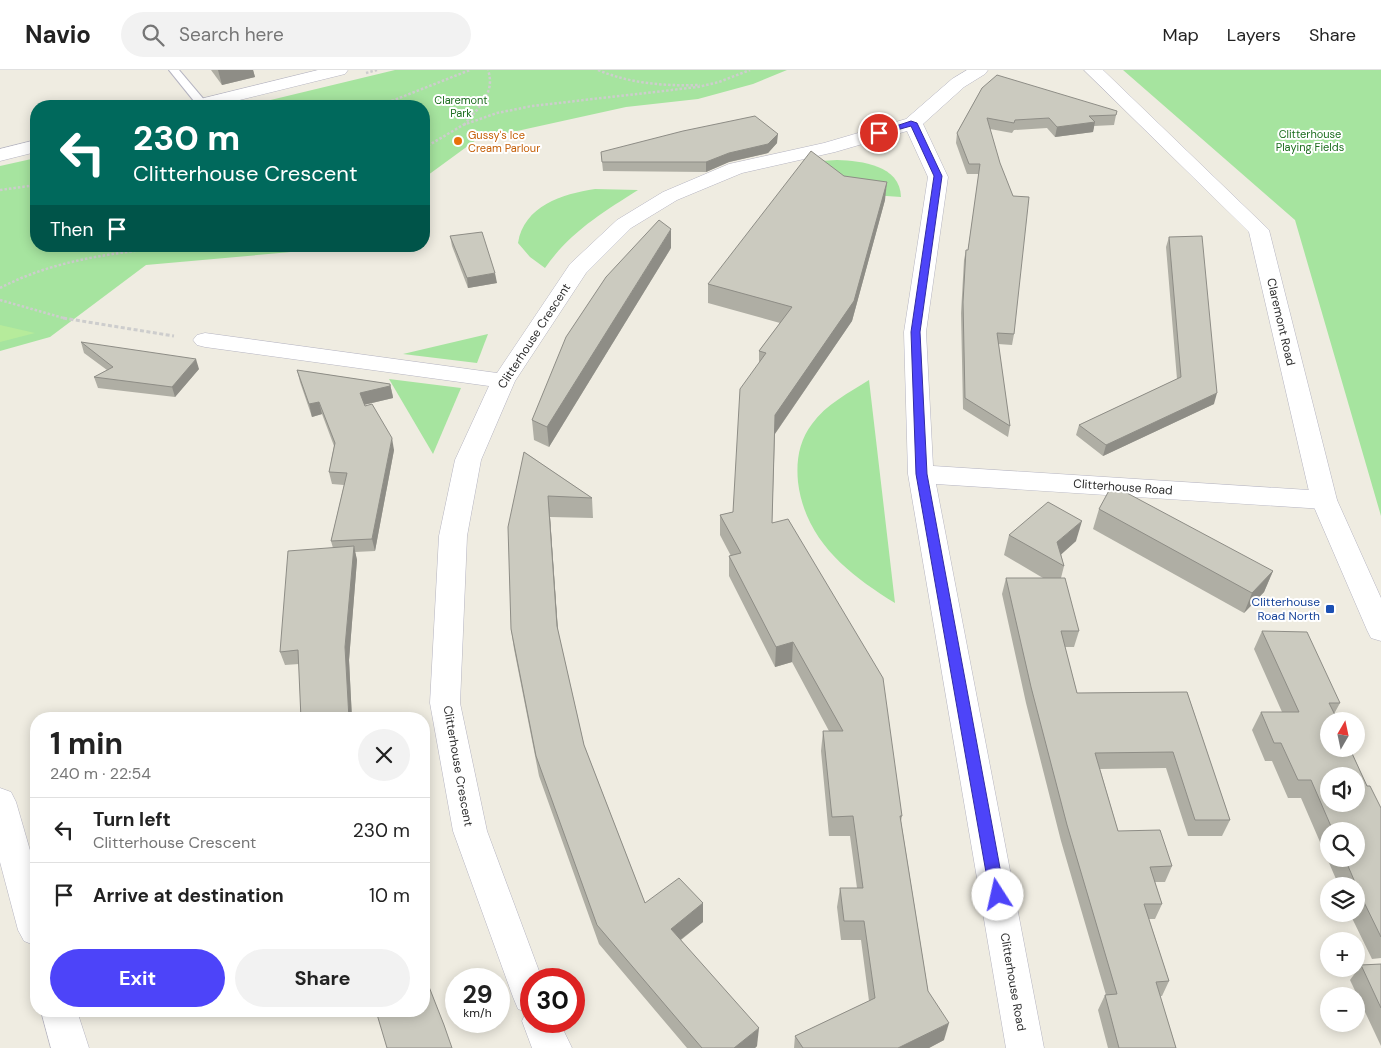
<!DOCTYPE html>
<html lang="en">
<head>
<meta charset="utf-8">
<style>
  body { margin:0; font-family:"DM Sans",sans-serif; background:#f2f2f2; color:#222; height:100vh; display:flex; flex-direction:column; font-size:19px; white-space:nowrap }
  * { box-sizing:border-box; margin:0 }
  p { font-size:16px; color:#767676 }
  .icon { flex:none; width:28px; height:28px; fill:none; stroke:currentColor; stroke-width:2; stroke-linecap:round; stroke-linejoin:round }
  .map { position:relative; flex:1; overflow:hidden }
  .details { position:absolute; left:30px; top:642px; width:400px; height:305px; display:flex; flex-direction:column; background:#fff; border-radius:20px; box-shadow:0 2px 12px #0003 }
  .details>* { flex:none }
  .banner { position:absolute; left:30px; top:30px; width:400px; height:152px; border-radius:20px; box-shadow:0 2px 12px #0003; background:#00695c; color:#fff; overflow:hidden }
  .needle { width:32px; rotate:9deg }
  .buttons { position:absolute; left:1320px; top:642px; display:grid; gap:10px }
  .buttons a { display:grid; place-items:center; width:45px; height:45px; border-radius:50%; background:#fff; box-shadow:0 2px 12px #0003; font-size:25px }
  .speed { position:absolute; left:445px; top:898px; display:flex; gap:10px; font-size:25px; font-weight:700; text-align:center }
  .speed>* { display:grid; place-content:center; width:65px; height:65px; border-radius:50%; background:#fff; box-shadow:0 2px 12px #0003; line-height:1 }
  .speed small { font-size:12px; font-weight:400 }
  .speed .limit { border:8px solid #d22; background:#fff; color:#111 }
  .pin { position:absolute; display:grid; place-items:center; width:42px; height:42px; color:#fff; margin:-21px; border:2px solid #fff; border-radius:50%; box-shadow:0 1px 5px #0007 }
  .me { position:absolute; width:55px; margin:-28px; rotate:350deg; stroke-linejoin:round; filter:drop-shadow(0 0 4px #0008) }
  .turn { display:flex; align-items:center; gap:18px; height:105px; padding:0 20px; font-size:22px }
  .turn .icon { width:65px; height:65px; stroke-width:2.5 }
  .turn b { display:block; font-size:35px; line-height:42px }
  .then { display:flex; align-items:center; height:48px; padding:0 20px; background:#0003; gap:10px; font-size:19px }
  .round { display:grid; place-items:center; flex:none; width:52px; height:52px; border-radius:26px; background:#f2f2f2 }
  .headline { display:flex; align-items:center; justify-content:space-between; height:85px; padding:0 20px }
  h1 { font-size:30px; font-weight:700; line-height:38px }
  .button { display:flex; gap:10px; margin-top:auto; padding:10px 20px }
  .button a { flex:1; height:58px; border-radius:30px; background:#4d44f9; color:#fff; font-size:20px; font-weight:700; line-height:58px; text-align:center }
  .button a+a { background:#f2f2f2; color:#222 }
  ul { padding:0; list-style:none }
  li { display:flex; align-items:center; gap:15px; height:65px; padding:0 20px; border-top:1px solid #e0e0e0 }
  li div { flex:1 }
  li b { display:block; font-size:19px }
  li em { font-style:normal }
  header { display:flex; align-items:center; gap:30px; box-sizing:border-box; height:70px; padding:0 25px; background:#fff; border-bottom:1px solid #e0e0e0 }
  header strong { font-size:24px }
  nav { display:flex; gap:28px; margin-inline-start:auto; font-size:18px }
  .search { width:350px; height:45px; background:#f2f2f2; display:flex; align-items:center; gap:12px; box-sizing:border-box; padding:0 18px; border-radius:28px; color:#767676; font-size:19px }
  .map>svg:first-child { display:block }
  .green { fill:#a6e49f }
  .pitch { fill:#b6eb9b }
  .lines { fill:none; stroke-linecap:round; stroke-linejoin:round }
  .lane-casing { stroke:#b5b4c1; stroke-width:2 }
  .street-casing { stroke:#b5b4c1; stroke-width:1 }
  .secondary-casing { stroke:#b5b4c1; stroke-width:1 }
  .path-far1 { stroke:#cdcdcd; stroke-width:2.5; stroke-dasharray:2.5 2; stroke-linecap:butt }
  .path { stroke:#cdcdcd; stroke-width:3; stroke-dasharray:4 2.5; stroke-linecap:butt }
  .lane { fill:#fff; fill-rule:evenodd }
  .street { fill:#fff; fill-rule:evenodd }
  .secondary { fill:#fff; fill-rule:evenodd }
  .wall { fill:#afaea4; fill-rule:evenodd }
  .shaded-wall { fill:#8e8d86 }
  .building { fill:#cbcabf; stroke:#8e8d86; fill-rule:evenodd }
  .route { fill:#4d44f9; stroke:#322ca2 }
  .food-dot { fill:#e8710a; stroke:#fff; stroke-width:2 }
  .transit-dot { fill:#1a4fb4; stroke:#fff; stroke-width:2 }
  .labels { text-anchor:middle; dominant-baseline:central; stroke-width:4; stroke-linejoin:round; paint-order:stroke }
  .far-park-label { font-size:11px; fill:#1c6d1e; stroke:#fff }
  .far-food-label { font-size:11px; fill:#c56008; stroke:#fff; text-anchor:start }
  .street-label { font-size:12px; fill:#2e2e2e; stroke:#fff }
  .transit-label { font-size:12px; fill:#164399; stroke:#fff; text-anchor:end }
</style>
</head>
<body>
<header>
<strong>Navio</strong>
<div class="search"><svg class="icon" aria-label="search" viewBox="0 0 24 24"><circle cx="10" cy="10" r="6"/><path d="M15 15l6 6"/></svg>Search here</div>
<nav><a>Map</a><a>Layers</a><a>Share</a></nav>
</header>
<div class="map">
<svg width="1381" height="978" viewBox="0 0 1381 978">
  <rect width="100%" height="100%" fill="#efece1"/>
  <g class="green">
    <polygon points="395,0 787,0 753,14 698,29 626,37 476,70 424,108 424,36 246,36"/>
    <polygon points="1123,0 1381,0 1381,446 1295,150"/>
    <polygon points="36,88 36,176 359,176 146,195 50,267 0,281 0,96"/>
    <path d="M837 90C862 91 900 95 901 127L872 125 840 119 821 91Z"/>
    <path d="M595 119 638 120C602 143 570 162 545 198L530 187 518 173C524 136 562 124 595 119Z"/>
    <polygon points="488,264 477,293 403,284"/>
    <polygon points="389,309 461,318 433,384"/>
    <path d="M869 310 895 533C848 504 805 470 798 412 796 391 799 371 812 354 826 334 849 323 869 310Z"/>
  </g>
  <polygon class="pitch" points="0,255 35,263 0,272"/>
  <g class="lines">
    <defs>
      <polygon id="lane" points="169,0 179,0 206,32 206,36 198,36"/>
      <g id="street">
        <polygon points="318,0 348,0 345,4 215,36 185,36 188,32"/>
        <polygon points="967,0 988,0 985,4 964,17 923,54 948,107 926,262 933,396 1324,421 1333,424 1337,430 1333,436 1324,439 936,414 1044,978 1006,978 908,404 904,262 928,107 907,61 835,82 742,103 677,130 631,158 586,203 515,311 481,390 467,466 460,633 487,761 542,909 531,909 531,951 559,951 572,978 532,978 522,951 526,942 518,939 513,927 453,761 430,633 439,466 455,390 489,316 205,277 197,275 193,270 197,265 205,263 497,303 570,194 617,150 663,122 729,94 824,73 906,49 952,9"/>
        <polygon points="36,70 36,82 0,91 0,79"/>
        <polygon points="0,718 11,722 16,732 36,801 36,876 24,871 18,860 0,792"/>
        <polygon points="41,941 77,941 89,978 51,978"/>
      </g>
      <polygon id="secondary" points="1084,0 1103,0 1269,160 1337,430 1381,528 1381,571 1371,568 1367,560 1311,430 1249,162"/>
    </defs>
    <use href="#lane" class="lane-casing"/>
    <use href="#street" class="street-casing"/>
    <use href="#secondary" class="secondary-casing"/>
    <g class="path-far1">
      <path d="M598 0C631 14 665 16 700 15"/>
      <polyline points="366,3 377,0"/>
      <polyline points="379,36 470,0"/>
      <path d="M464 55C478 38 496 23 488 0"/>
      <polyline points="424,78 463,55 497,43 532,36 698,17 719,12 750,0"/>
      <polyline points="0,120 36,115"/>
      <path d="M0 218C56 189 115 183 176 176"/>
      <polyline points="0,230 67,249"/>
    </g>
    <polyline class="path" points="63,248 174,266"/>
    <use href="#lane" class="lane"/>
    <use href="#street" class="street"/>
    <use href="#secondary" class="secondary"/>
  </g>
  <g class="wall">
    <polygon points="211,0 253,0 255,7 222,15"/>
    <polygon points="982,18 1116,45 1114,55 1094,56 1093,62 1055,67 1047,58 1014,60 1012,63 990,59 1014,264 1012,275 998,274 1010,356 1008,367 963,339 961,243 964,190 966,180 968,180 979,104 967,104 956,73 957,63"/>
    <polygon points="777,73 768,83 729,92 706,102 603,101 601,82"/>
    <polygon points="844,106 885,130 852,251 775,364 772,453 902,746 901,751 928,921 944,970 929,978 794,978 795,966 869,931 861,870 841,870 837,837 840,818 857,818 850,766 829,766 821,681 823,661 829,661 792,592 775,597 729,506 729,486 731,486 720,465 720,445 733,442 759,293 759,281 780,253 708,233 708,214"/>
    <polygon points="450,166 497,213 468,218 452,176"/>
    <polygon points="1169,167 1214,334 1103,386 1076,365 1079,355 1177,309 1166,177"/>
    <polygon points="671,178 549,377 534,370 532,350"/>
    <polygon points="81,272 199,299 175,327 98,318 94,307 107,300 84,283"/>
    <polygon points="297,300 390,314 393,326 393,328 364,335 394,380 375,481 355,482 357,490 349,590 352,649 301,649 299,594 285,595 280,582 333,478 331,471 344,415 332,414 329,402 334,376 322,344 312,347 300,312"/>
    <polygon points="524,382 592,428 593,448 550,447 558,561 584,675 645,833 703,833 703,852 681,870 757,976 755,978 687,978 599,874 539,706 514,579 511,559"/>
    <polygon points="1099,439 1273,501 1264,522 1244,543 1093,459"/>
    <polygon points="1009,465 1076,471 1061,484 1064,496 1061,508 1079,561 1074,577 1065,577 1077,623 1187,622 1230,750 1222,766 1188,766 1166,698 1100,699 1118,761 1172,796 1165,812 1155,812 1162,834 1155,849 1149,849 1169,911 1162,926 1160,926 1176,978 1108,978 1098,940 1105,925 1106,925 1061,771 1026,633 1002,524 1006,508 1043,508 1004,485"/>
    <path d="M1262 561 1340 633 1334 644 1367 716 1381 738V888L1372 889 1350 844H1356V816H1339L1301 728H1288L1272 691H1265L1252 660 1261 642H1282L1254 579ZM1329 761H1356V789H1329Z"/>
    <polygon points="1381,894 1381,976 1350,910 1361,895"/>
  </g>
  <g class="shaded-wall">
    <polygon points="218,0 253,0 255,7 222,15"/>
    <polygon points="1095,52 1093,62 1055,67 1057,57"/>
    <polygon points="778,64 777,73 768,83 729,92 706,102 706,92"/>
    <polygon points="887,112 885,130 852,251 774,365 775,345"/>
    <polygon points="671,159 671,178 549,377 547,357"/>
    <polygon points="495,203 497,213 468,218 467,208"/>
    <polygon points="196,289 199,299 175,327 172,317"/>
    <polygon points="390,314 393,328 363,335 360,323"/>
    <polygon points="1217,323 1214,334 1103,386 1106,375"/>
    <polygon points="319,332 322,344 312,347 309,334"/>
    <polygon points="392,368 394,380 375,481 372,469"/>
    <polygon points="548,426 550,447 559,576 557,556"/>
    <polygon points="1082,451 1076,471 1054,491 1057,472"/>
    <polygon points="354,476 357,490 349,590 352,649 349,649 345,577"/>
    <polygon points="1273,501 1264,522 1244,543 1252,523"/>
    <polygon points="793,572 792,592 775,597 776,577"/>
    <polygon points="703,833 703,852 671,877 671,859"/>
    <polygon points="949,953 944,970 929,978 898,978"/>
    <polygon points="759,958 757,976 755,978 734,978"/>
  </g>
  <g class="building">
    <polygon points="997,5 1117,41 1116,45 1089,46 1095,52 1057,57 1049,48 1015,50 1014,53 987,48 1000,93 1013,126 1029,127 1014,264 997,263 1010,356 965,328 963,232 966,180 968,180 980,94 969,94 957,63 982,18"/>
    <polygon points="755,46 778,64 768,74 729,83 706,92 602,92 601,82 683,61"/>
    <polygon points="811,81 844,106 887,112 854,231 775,345 772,453 788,449 883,608 902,746 900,746 928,921 949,953 898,978 803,978 795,966 875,928 864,851 844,851 840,818 863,818 853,746 832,747 823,661 843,661 793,572 776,577 729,486 741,483 720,445 733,442 740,319 766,283 759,281 792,237 708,214"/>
    <polygon points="659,150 671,159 547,357 532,350 566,267 606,207"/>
    <polygon points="482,162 495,203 467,208 450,166"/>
    <polygon points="1202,166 1217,323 1106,375 1079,355 1181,307 1169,167"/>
    <polygon points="81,272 196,289 172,317 94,307 113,297"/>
    <polygon points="297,300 390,314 390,316 360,323 365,336 372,334 392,368 372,469 331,471 347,403 329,402 335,373 319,332 309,334"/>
    <polygon points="524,382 592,428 548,426 557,556 584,675 645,833 679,808 703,833 671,859 759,958 734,978 702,978 597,855 536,686 511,559 508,457"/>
    <polygon points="1112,415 1273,501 1252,523 1099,439"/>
    <polygon points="1048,432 1082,451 1057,472 1064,496 1009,465"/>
    <polygon points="354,476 345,577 349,649 301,649 298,580 280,582 288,481"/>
    <polygon points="1006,508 1065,508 1079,561 1061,561 1077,623 1187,622 1230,750 1195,750 1173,682 1095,683 1118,761 1160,760 1172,796 1150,797 1162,834 1144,834 1169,911 1156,912 1176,978 1119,978 1105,925 1117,924 1067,755 1031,617"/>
    <path d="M1262 561 1307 562 1340 633H1329L1338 651H1329V679H1350L1367 716H1370L1381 738V867L1360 824 1345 789H1356V761H1333L1311 710H1298L1281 673H1274L1261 642H1299ZM1329 706H1356V734H1329Z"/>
    <polygon points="1381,894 1381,938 1361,895"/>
    <polygon points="424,904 444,955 452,978 387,978 376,941 424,941"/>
  </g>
  <polygon class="route" points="911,51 917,53 942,106 920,262 927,404 1005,825 1003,829 998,831 992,829 990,825 916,404 911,262 934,106 911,56 879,65 875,63"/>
  <circle class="food-dot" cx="458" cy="71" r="5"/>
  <rect class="transit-dot" x="1325" y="534" width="10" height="10" rx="2.5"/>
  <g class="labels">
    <g class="far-park-label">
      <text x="461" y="30">Claremont<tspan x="461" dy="13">Park</tspan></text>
      <text x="1310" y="64">Clitterhouse<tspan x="1310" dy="13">Playing Fields</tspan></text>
    </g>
    <g class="far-food-label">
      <text x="468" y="65">Gussy's Ice<tspan x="468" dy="13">Cream Parlour</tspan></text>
    </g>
    <g class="street-label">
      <text transform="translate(1281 252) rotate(77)">Claremont Road</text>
      <text transform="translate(534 266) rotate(-57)">Clitterhouse Crescent</text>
      <text transform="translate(1123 417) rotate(4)">Clitterhouse Road</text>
      <text transform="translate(458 696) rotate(80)">Clitterhouse Crescent</text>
      <text transform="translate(1013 912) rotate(80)">Clitterhouse Road</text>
    </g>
    <g class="transit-label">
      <text x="1320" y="532">Clitterhouse<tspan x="1320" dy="14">Road North</tspan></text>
    </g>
  </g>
</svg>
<div class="buttons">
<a><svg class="needle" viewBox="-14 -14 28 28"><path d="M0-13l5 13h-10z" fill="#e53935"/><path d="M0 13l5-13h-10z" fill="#767676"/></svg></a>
<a><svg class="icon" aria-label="sound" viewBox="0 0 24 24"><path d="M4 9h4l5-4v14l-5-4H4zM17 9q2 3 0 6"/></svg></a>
<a><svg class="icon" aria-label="search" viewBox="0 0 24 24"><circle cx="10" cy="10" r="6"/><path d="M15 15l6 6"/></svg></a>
<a><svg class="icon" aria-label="layers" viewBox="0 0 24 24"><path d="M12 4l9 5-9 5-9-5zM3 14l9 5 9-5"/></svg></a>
<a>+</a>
<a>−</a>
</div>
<div class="speed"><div>29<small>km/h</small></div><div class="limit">30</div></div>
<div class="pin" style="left:879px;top:63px;background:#d93025"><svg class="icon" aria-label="arrive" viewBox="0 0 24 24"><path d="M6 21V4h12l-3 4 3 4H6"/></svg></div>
<svg class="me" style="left:998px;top:825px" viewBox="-20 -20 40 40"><circle r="19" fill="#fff"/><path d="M0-13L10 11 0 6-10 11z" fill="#4d44f9"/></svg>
<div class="banner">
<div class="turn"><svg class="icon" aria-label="left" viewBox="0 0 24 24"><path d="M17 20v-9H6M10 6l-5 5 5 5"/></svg><div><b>230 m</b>Clitterhouse Crescent</div></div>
<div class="then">Then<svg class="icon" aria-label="arrive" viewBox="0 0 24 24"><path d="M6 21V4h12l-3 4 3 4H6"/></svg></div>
</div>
<section class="details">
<div class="headline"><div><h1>1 min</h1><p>240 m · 22:54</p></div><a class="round"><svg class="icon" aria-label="close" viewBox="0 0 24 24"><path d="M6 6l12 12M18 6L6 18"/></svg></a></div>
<ul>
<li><svg class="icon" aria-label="left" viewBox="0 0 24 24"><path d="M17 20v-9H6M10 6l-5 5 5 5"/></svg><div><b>Turn left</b><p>Clitterhouse Crescent</p></div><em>230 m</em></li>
<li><svg class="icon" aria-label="arrive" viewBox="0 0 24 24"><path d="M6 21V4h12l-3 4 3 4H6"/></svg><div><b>Arrive at destination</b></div><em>10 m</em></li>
</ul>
<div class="button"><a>Exit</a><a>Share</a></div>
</section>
</div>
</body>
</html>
